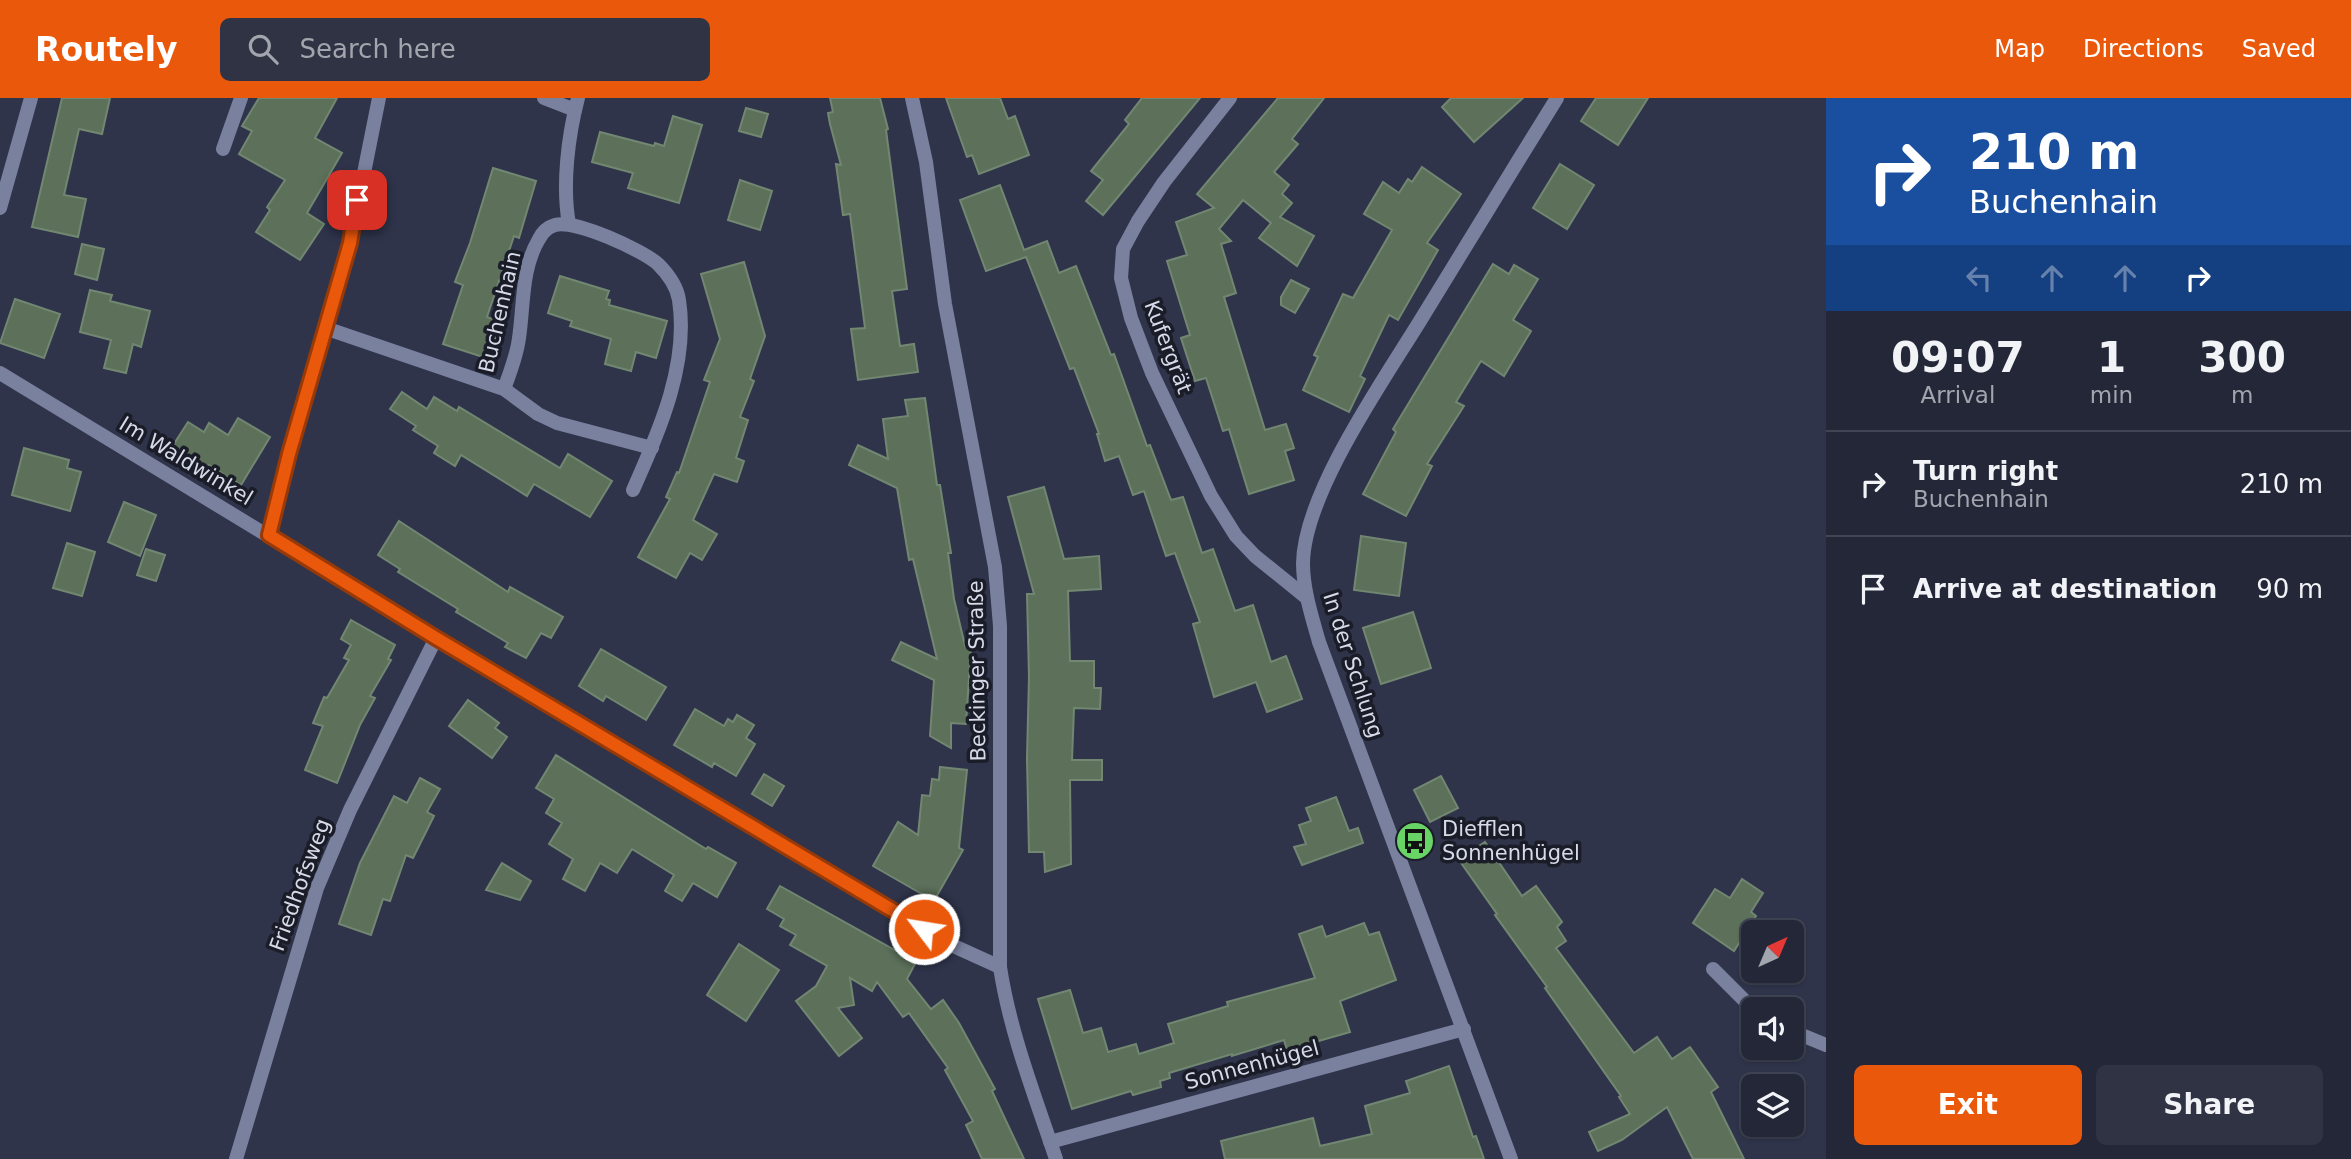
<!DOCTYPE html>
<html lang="en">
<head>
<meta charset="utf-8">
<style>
  body { margin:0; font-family:"DejaVu Sans",sans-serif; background:#2f3343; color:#f1f3f6; height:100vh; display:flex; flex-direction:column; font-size:26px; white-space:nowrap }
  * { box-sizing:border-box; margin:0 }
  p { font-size:23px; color:#a3a5ae }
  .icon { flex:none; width:38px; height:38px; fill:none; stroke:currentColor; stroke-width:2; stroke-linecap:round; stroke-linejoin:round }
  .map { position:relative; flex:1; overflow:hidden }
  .side { display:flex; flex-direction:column; background:#232738; width:525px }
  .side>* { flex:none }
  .top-card { background:#1a4fa0; color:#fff; overflow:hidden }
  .needle { width:46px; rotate:44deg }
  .tools { position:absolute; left:1741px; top:822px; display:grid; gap:14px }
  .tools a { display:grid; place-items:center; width:63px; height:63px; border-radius:10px; background:#232738; box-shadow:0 2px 5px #0004,0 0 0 2px #404453; font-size:35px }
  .pin { position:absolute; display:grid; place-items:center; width:60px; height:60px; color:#fff; margin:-30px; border-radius:14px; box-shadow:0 4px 10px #0006 }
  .me { position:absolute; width:77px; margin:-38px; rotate:301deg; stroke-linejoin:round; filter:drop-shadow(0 0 5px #0008) }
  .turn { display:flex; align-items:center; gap:24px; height:147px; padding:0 28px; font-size:32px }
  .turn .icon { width:91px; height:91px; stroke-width:2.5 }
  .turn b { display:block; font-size:49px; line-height:60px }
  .lanes { display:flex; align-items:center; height:66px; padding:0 28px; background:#0003; justify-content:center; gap:35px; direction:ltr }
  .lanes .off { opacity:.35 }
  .eta { display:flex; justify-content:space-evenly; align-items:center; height:119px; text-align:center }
  .eta b { font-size:42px; font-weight:700; line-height:49px }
  .primary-button { display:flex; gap:14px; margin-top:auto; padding:14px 28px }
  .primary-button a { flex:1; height:80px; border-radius:10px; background:#ea580c; color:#fff; font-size:28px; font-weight:700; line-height:80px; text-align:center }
  .primary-button a+a { background:#2f3343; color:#f1f3f6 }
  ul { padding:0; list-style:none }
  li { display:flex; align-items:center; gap:21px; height:105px; padding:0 28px; border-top:2px solid #404453 }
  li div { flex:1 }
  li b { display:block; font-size:26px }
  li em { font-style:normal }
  header { display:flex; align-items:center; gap:42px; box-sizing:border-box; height:98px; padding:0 35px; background:#ea580c; color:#fff }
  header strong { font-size:33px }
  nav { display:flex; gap:38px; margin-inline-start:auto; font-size:24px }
  .search { width:490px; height:63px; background:#2f3343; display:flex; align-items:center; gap:18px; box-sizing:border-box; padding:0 24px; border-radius:10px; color:#a3a5ae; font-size:26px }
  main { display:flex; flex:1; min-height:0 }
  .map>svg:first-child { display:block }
  .building { fill:#5c705a; stroke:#728771; stroke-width:2 }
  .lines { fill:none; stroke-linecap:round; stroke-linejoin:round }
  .street { stroke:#79819e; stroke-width:14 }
  .route-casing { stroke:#983908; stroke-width:18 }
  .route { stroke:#ea580c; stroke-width:12 }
  .labels { text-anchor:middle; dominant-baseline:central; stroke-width:7; stroke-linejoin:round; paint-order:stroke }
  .street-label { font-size:21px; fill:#d6dae9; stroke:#1a1d27 }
  .poi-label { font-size:21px; fill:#d6dae9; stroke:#1a1d27; text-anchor:start }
</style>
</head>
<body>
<header>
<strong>Routely</strong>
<div class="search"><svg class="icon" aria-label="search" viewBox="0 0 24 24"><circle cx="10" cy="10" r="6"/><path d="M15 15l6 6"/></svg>Search here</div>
<nav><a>Map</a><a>Directions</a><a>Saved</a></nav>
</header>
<main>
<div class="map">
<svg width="1826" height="1061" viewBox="0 0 1826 1061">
  <rect width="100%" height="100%" fill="#2f344b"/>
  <g class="building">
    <polygon points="62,0 110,0 102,36 79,31 64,97 86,101 78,139 32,129"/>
    <polygon points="259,0 337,0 315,40 342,55 307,115 324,126 300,162 256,134 270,112 267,109 285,82 239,56 252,33 242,28"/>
    <polygon points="830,0 880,0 888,31 886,32 907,191 892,193 900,248 914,246 918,274 858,282 851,231 865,230 850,116 843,117 836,66 841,67 830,26 828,15 833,14"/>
    <polygon points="946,0 1000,0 1008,21 1015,18 1029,57 979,76 972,57 967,59"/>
    <polygon points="1142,0 1200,0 1103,117 1086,103 1103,82 1091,73 1129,26 1125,22"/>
    <polygon points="1278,0 1324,0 1292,41 1298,46 1274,74 1289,87 1282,96 1292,105 1280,119 1314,138 1297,168 1259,140 1271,125 1243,102 1219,131 1231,143 1221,146 1236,195 1224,199 1265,332 1286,326 1294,350 1285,353 1294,382 1249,396 1229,331 1223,333 1206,280 1195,283 1181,240 1190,237 1167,163 1187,157 1176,124 1214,110 1197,96"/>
    <polygon points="1451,0 1523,0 1474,44 1442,9"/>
    <polygon points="1596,0 1648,0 1618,47 1581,23"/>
    <polygon points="746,10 768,16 761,39 739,33"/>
    <polygon points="673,18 702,27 679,105 628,90 633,75 592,64 600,34 654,48 655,45 664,48"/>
    <polygon points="1560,66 1594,87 1567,131 1533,110"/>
    <polygon points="1422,69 1461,96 1427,145 1438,152 1398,222 1389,217 1360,278 1365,281 1349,314 1303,292 1318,259 1314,257 1343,196 1353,200 1392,132 1364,116 1383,84 1399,95 1408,81 1412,84"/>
    <polygon points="493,70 536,83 519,140 514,138 487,219 501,224 489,261 443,246 463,187 455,184 470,145"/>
    <polygon points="740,82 772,93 760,132 728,122"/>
    <polygon points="1000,87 1024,152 1047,143 1059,175 1076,168 1111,257 1114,256 1147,348 1150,347 1171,402 1183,399 1202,455 1213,451 1235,513 1253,507 1271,564 1286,558 1302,601 1267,614 1256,584 1214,599 1193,526 1200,524 1175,455 1166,458 1144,393 1133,397 1119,358 1105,363 1097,336 1099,336 1074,270 1070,271 1026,159 986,173 960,102"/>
    <polygon points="82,146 104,151 97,182 75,176"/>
    <polygon points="744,164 765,238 750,281 754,283 740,319 748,322 736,360 744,363 737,384 714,376 693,422 717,436 702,462 690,455 676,480 638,459 670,401 666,399 677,374 679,375 710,284 704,282 720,241 701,176"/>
    <polygon points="1493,166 1509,176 1514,167 1538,181 1513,222 1531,233 1504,278 1481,263 1456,304 1464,308 1427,366 1432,368 1406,418 1363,396 1396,334 1393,331"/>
    <polygon points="560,178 609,193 606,201 610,202 609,207 667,223 656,260 636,254 631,273 605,266 611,241 570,228 572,223 548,215"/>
    <polygon points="1291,182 1309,191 1295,215 1281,207 1281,199"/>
    <polygon points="90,192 112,197 110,203 150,213 141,249 133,246 126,275 104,270 111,242 80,234"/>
    <polygon points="15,201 60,216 44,260 0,245"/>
    <polygon points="402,294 427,311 434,299 457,313 459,309 560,370 568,356 612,383 590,419 534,386 527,398 461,357 455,368 434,355 438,348 413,332 416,328 390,311"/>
    <polygon points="925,300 937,387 940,387 951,455 948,455 954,501 965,548 971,549 966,626 951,625 951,650 930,638 934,582 892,562 901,544 937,561 913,461 909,462 897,390 849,367 858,347 888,361 883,321 908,318 905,302"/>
    <polygon points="238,320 270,339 241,387 209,367 207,370 172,349 188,324 204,334 209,325 228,337"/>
    <polygon points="24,350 69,362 67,370 81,374 70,413 12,397"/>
    <polygon points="1044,389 1064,461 1099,458 1101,491 1068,493 1070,563 1094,563 1094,590 1101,590 1100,611 1074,610 1072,662 1102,662 1102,682 1070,682 1071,766 1045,774 1044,754 1029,754 1027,660 1029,579 1027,496 1034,496 1008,399"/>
    <polygon points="124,404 156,417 140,458 108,444"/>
    <polygon points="399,423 508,494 510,489 563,519 551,540 541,535 526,560 505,549 508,545 456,514 458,511 398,474 400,471 378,457"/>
    <polygon points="1361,438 1406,445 1399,498 1354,492"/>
    <polygon points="67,445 95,454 82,498 53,490"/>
    <polygon points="146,451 165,457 156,483 137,477"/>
    <polygon points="1413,514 1431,570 1381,586 1363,530"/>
    <polygon points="351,522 395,547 388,561 391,562 370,598 375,600 360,627 337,685 305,672 323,628 313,625 324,599 327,600 349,562 344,560 351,547 341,541"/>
    <polygon points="601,551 666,589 646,622 606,598 603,603 579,588"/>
    <polygon points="468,602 499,625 495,630 507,639 492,660 449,628"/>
    <polygon points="695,611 724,628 728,621 733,624 737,617 754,627 746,640 755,646 736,678 714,665 712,669 674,647"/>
    <polygon points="556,657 706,751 708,749 736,765 717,799 693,785 682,803 665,793 674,777 632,751 617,775 600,765 585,793 563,781 573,761 549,746 562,725 546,715 554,701 536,690"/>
    <polygon points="940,669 967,672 959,750 963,752 934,803 873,768 898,724 918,737 922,697 930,698 932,681 939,682"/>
    <polygon points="764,676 784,688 772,708 752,696"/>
    <polygon points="1441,678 1458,710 1430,724 1414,692"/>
    <polygon points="420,680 440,691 427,714 434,718 413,760 406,757 390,803 383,801 371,837 339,826 360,765 394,698 407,705"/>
    <polygon points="1336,699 1349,733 1358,730 1363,745 1302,767 1294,749 1306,746 1299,727 1311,723 1306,710"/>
    <polygon points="1485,744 1522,798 1536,788 1562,824 1557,829 1566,843 1556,850 1634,955 1657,939 1672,961 1690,949 1718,989 1711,994 1744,1061 1693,1061 1667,1009 1622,1042 1598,1053 1589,1034 1630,1016 1619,999 1621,998 1545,890 1547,889 1495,817 1497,816 1459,762"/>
    <polygon points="502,765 531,783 520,802 486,792"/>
    <polygon points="1742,781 1763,795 1751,814 1756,818 1734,853 1693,825 1715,791 1730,800"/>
    <polygon points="780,788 916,864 907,881 931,911 943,902 959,925 995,991 992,993 1024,1061 982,1061 966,1027 973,1023 945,972 948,970 909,915 903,919 877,884 872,893 850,880 854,907 838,910 862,940 839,958 796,903 816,888 827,868 790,847 796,837 780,828 784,821 767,811"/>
    <polygon points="1364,825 1369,837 1379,834 1396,882 1340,903 1350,934 1287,952 1284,942 1232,958 1232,956 1169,975 1170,980 1160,983 1161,989 1133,997 1131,993 1072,1011 1038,901 1070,892 1083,935 1101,930 1108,954 1136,946 1139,956 1174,945 1168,926 1228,908 1227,904 1315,880 1299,836 1322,828 1326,839"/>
    <polygon points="739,846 779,872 746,923 707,897"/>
    <polygon points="1449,968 1473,1039 1476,1038 1484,1061 1225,1061 1221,1043 1313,1020 1320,1048 1372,1036 1365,1008 1410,995 1406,983"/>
  </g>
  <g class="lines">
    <g class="street">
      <polyline points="544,0 575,12"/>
      <path d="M912 0 926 64 945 206 995 469 1000 528V869C1010 935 1035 998 1056 1061"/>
      <polyline points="1230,0 1164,84 1138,123 1123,151 1121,180 1131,220 1152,275 1211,398 1236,438 1255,458 1307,500"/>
      <polyline points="223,51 241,0"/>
      <polyline points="0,110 31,0"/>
      <path d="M569 126C562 88 568 38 578 0"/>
      <polyline points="325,230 504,291 538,316 557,325 652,350"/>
      <polyline points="0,275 436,540 947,845 1000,869"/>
      <path d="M504 291C510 275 517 257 519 240 524 207 521 171 539 141 542 135 548 129 555 127 575 121 642 152 658 166 668 176 677 188 679 202 689 267 659 333 633 392"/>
      <polyline points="269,437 289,356 350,145 379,0"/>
      <polyline points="1713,871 1754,912"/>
      <polyline points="1792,933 1826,947"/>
      <polyline points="1050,1044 1464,931"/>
      <polyline points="236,1061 317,790 350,712 436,540"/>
      <path d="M1511 1061 1319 544C1312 519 1303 492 1303 465 1304 396 1383 283 1420 223 1466 148 1511 74 1557 0"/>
    </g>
  </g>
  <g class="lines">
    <defs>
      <polyline id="route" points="357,102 350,145 289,356 269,437 436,540 924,831"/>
    </defs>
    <use href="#route" class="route-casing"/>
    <use href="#route" class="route"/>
  </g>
  <defs>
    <symbol id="bus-disc" viewBox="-11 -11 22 22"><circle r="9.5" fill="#68d465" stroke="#1a1d27"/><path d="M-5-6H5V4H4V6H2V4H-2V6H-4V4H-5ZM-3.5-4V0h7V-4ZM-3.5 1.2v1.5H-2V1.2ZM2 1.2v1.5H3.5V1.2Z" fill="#111"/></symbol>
  </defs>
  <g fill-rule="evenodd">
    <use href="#bus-disc" x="1393" y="721" width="44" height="44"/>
  </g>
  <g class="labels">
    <g class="street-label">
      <text transform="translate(500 214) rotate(-77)">Buchenhain</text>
      <text transform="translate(1168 249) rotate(69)">Kufergrät</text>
      <text transform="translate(186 363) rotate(31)">Im Waldwinkel</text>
      <text transform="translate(1353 567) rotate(72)">In der Schlung</text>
      <text transform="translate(977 573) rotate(-91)">Beckinger Straße</text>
      <text transform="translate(300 787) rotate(-70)">Friedhofsweg</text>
      <text transform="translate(1252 967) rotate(-15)">Sonnenhügel</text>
    </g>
    <g class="poi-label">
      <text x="1442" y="731">Diefflen<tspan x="1442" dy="24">Sonnenhügel</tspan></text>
    </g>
  </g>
</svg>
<div class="tools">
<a><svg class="needle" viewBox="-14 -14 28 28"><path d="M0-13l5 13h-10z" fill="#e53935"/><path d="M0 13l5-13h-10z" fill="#a3a5ae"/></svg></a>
<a><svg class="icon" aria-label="sound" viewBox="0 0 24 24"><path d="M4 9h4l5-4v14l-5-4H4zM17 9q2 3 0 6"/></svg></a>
<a><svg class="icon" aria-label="layers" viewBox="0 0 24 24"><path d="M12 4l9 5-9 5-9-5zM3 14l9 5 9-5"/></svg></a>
</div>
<div class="pin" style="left:357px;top:102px;background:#d93025"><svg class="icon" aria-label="arrive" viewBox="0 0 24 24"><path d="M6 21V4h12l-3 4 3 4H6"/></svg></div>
<svg class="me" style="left:924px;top:831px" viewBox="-20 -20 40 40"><circle r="17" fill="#ea580c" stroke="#fff" stroke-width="3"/><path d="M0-11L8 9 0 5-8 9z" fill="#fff"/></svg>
</div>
<section class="side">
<div class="top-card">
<div class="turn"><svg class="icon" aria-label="right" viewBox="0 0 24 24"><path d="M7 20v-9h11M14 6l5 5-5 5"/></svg><div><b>210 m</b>Buchenhain</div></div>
<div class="lanes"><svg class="icon off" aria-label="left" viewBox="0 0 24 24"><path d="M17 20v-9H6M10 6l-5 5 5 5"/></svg><svg class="icon off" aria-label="ahead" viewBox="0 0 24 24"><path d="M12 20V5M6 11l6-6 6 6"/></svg><svg class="icon off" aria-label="ahead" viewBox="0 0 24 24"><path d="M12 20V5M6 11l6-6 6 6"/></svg><svg class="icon" aria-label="right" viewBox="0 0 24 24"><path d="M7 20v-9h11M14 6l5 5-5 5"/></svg></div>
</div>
<div class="eta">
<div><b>09:07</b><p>Arrival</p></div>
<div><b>1</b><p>min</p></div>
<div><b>300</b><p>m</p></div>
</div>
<ul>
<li><svg class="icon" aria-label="right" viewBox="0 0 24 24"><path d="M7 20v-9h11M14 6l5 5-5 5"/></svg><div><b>Turn right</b><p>Buchenhain</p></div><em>210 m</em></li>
<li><svg class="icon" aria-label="arrive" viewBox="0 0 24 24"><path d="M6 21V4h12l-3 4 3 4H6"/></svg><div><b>Arrive at destination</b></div><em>90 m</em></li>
</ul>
<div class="primary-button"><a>Exit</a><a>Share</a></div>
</section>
</main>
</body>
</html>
